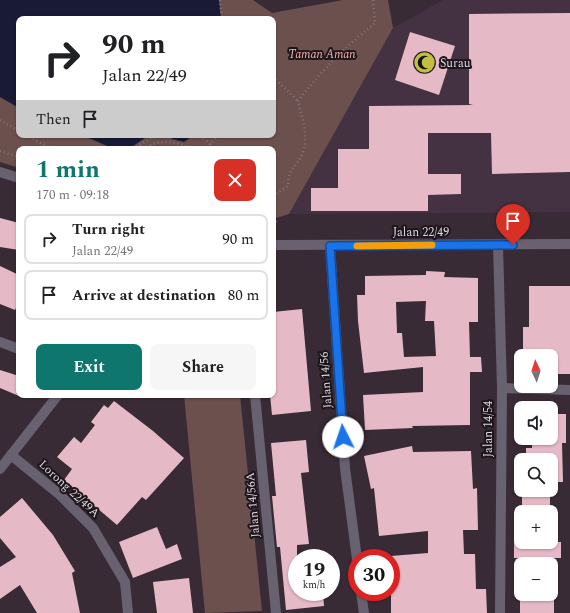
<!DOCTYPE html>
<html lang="en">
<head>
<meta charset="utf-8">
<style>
  body { margin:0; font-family:Spectral,serif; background:#f6f6f6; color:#202124; height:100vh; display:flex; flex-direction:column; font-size:15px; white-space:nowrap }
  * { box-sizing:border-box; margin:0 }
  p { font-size:13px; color:#757577 }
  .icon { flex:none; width:22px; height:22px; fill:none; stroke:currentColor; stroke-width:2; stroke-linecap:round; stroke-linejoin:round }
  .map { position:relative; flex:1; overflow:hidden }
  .panel { position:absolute; left:16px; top:146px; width:260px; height:252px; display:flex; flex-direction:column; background:#fff; border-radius:8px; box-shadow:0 1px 3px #0004 }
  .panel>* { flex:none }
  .guide { position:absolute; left:16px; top:16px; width:260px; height:122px; border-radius:8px; box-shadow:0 1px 3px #0004; background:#fff; color:#202124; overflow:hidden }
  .needle { width:26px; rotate:356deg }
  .fabs { position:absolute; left:514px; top:349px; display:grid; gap:8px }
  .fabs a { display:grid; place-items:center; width:44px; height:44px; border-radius:8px; background:#fff; box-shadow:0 1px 3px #0004; font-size:20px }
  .speed { position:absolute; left:288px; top:549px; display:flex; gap:8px; font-size:20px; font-weight:700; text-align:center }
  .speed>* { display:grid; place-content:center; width:52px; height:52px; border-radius:50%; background:#fff; box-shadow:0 1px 3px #0004; line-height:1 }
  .speed small { font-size:10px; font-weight:400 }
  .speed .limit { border:6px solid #d22; background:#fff; color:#111 }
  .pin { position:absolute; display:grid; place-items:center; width:34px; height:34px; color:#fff; margin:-41px -17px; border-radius:50% 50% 50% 0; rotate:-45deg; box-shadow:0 0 4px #0007 }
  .pin .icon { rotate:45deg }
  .me { position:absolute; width:44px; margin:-22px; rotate:356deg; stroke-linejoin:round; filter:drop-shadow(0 0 3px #0008) }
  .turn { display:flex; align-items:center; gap:14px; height:84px; padding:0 20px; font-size:18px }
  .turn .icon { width:52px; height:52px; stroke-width:2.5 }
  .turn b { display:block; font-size:28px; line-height:34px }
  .then { display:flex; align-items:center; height:38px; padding:0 20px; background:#0003; gap:8px; font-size:15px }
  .round { display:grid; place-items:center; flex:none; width:42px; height:42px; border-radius:8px; background:#f6f6f6 }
  .summary { display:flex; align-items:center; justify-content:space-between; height:68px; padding:0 20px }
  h1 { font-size:24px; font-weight:700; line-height:30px; color:#0f766e }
  .primary-button { display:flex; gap:8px; margin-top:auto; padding:8px 20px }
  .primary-button a { flex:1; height:46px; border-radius:8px; background:#0f766e; color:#fff; font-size:16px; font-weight:700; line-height:46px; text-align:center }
  .primary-button a+a { background:#f6f6f6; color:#202124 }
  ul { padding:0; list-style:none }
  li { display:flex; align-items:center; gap:12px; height:50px; margin:0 8px 6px; padding:0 12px; border:2px solid #e0e0e0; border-radius:8px }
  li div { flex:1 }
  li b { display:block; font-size:15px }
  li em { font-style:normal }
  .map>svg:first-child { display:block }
  .built { fill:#443141 }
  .green { fill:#6b504d; fill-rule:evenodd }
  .water { fill:#181a36 }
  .building { fill:#e6b9c6; fill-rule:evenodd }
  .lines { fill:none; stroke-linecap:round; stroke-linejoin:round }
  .path { stroke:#81757f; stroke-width:2.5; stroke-dasharray:1 3; stroke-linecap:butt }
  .minor { stroke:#686170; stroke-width:10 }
  .route-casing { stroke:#114b97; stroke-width:10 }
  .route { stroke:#1a73e8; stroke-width:7 }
  .slow { stroke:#f59e0b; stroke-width:7 }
  .labels { text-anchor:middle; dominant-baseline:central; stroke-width:4; stroke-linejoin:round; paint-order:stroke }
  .park-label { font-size:12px; font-style:italic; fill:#f8b2aa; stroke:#1c161b }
  .poi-label { font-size:12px; fill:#dfd6de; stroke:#1c161b; text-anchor:start }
  .street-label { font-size:12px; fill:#dfd6de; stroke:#1c161b }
</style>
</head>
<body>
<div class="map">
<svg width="570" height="613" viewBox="0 0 570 613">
  <rect width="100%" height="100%" fill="#382b36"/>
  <polygon class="built" points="443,0 570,0 570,212 289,214 393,28"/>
  <g class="green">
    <path d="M0 0H253L272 13 343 0H388L393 28 289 214 273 219V149H19V168L0 162ZM19 19H273V135H19Z"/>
    <polygon points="184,395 240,395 262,611 205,613"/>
  </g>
  <g class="water">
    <polygon points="0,0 219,0 221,19 19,19 19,108 0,97"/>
    <polygon points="82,135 149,135 129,149 114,149"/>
    <polygon points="171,135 194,135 184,142 172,139"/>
  </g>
  <g class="building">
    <polygon points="570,13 570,172 492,174 491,133 428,133 428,174 461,174 461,194 428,195 428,211 311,211 311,188 338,188 338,149 369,149 369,106 473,105 469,104 469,14"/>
    <polygon points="410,32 455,46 439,95 395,80"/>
    <polygon points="0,218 19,223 19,250 0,247"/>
    <polygon points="0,266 19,275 19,302 15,310 0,304"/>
    <path d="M426 271 445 272 444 277 478 278V322H469L470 357H481L482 372H470V425L412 426 413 428 365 430 363 395 423 392V367L364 373 358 321 357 295H365V276L426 275ZM426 301 425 321H434L436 356 404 357 402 333H397L396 302Z"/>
    <polygon points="529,286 570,286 570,374 558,374 558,368 551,368 551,356 529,356 529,353 523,353 523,327 529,327"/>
    <polygon points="302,309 311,411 272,415 270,395 273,395 273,312"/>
    <polygon points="0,370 19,376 19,396 0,388"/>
    <polygon points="114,401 153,431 184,458 146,500 142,497 117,525 64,480 72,469 57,457 74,437 81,443 95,425 91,422 104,405 108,408"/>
    <polygon points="551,414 566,414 566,443 562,443 563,482 551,482 551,460 526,460 526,448 532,448 532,438 551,438"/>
    <polygon points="306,440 309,472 301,473 309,544 297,545 297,592 323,592 324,606 286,610 280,547 277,547 272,496 276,496 271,443"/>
    <polygon points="412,446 413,452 471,451 473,489 477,488 478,530 463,530 464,554 475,554 476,589 486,589 487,613 391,613 391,556 428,553 428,531 379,536 374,488 371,489 364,456"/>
    <rect x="522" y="490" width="28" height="22"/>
    <polygon points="22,498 53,535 75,571 72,573 80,613 37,613 20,585 0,599 0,567 16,557 0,538 0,517"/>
    <polygon points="157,527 166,549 177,544 182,559 133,578 119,542"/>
    <rect x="514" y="542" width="47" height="16"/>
    <polygon points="189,578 193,613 157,613 153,582"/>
    <rect x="520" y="594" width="34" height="19"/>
  </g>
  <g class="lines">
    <g class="path">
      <polyline points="220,0 222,19"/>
      <polyline points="273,77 298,101"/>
      <polyline points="0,120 19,131"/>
      <polyline points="26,135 52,149"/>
      <polyline points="201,135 210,144"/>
      <polyline points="133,149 151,138 169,135"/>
      <path d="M143 149C158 139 176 140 191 149"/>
      <polyline points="210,149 210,144 219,135"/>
      <polyline points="0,151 19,157"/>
      <path d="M273 196 288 186C289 165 296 169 303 153 309 137 302 117 298 101 323 69 344 48 375 23L373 0"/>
      <polyline points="273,214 277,225"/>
    </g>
    <g class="minor">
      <polyline points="0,172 19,178"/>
      <polyline points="273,245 570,244"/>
      <polyline points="498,245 502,388 500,613"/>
      <polyline points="330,246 345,468 357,559"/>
      <polyline points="0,342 19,349"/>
      <polyline points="502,388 570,390"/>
      <polyline points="255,395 276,613"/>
      <polyline points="11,455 59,494 93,528 125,582 128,613"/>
      <polyline points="0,469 58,395"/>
      <polyline points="361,592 364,613"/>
    </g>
  </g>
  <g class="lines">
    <defs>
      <polyline id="route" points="343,437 330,246 513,245"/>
    </defs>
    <use href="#route" class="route-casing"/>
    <use href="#route" class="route"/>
    <polyline class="slow" points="357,246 432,245"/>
  </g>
  <defs>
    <symbol id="mosque-disc" viewBox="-11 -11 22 22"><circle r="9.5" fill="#c1be40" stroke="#1c161b"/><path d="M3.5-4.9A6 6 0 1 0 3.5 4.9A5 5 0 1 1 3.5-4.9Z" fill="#111"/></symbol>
  </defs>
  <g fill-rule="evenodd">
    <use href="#mosque-disc" x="412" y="50" width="25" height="25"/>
  </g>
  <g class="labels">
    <g class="park-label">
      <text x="322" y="54">Taman Aman</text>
    </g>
    <g class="poi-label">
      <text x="440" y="63">Surau</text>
    </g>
    <g class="street-label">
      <text x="421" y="232">Jalan 22/49</text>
      <text transform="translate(326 380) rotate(-94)">Jalan 14/56</text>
      <text transform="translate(488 429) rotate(-90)">Jalan 14/54</text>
      <text transform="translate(69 489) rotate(43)">Lorong 22/49A</text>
      <text transform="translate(253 505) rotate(-95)">Jalan 14/56A</text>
    </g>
  </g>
</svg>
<div class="fabs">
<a><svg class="needle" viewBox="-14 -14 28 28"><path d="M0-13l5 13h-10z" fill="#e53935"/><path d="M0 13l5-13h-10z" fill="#757577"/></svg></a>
<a><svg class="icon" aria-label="sound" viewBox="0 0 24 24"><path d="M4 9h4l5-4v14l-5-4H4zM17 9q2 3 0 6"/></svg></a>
<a><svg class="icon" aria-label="search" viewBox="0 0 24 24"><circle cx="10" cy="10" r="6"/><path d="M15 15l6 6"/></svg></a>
<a>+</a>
<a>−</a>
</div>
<div class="speed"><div>19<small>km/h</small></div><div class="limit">30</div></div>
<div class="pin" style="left:513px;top:245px;background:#d93025"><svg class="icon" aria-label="arrive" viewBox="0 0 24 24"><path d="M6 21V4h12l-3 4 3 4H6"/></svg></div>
<svg class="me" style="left:343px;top:437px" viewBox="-20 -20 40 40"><circle r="19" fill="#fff"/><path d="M0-13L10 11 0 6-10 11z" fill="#1a73e8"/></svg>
<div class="guide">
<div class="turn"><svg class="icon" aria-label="right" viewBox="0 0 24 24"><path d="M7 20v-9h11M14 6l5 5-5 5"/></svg><div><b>90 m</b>Jalan 22/49</div></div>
<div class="then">Then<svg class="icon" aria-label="arrive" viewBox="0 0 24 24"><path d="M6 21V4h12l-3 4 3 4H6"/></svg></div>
</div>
<section class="panel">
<div class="summary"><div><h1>1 min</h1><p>170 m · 09:18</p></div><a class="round" style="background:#d93025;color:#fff"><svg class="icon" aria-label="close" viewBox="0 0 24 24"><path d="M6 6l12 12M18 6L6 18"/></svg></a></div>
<ul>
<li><svg class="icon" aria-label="right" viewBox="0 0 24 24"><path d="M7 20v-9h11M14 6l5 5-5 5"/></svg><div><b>Turn right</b><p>Jalan 22/49</p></div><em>90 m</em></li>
<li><svg class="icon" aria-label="arrive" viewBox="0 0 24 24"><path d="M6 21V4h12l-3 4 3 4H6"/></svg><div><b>Arrive at destination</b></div><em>80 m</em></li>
</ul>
<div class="primary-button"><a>Exit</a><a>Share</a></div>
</section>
</div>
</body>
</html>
